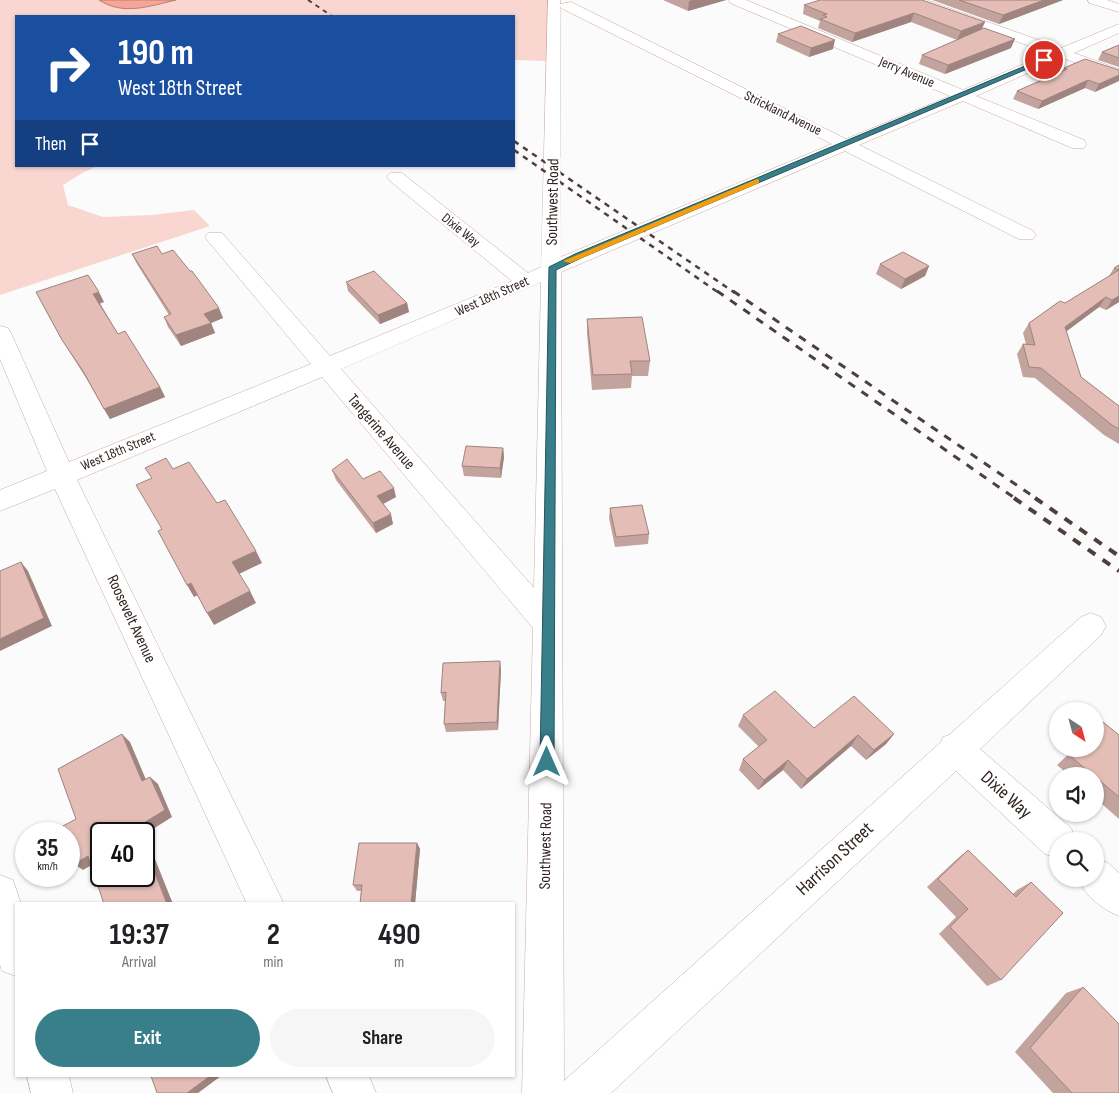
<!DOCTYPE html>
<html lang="en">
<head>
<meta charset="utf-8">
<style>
  body { margin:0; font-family:"Sofia Sans Condensed",sans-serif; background:#f6f6f6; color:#202124; height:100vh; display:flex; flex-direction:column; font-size:19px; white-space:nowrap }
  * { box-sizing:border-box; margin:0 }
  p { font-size:16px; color:#757577 }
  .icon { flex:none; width:28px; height:28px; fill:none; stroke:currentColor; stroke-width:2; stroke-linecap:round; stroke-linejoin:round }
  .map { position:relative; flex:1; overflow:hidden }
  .panel { position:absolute; left:15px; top:902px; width:500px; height:175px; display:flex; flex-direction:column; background:#fff; border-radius:0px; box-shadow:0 1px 4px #0004 }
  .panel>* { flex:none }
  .top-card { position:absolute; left:15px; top:15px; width:500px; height:152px; border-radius:0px; box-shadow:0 1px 4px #0004; background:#1a4fa0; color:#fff; overflow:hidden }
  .needle { width:32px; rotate:144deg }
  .controls { position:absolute; left:1049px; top:702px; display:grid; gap:10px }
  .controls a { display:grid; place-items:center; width:55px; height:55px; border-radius:50%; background:#fff; box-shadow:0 1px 4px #0004; font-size:25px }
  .speed { position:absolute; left:15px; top:822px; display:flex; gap:10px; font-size:25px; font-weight:700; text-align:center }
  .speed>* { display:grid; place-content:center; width:65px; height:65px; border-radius:50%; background:#fff; box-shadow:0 1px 4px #0004; line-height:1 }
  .speed small { font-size:12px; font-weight:400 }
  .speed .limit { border:2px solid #111; border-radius:8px; background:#fff; color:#111 }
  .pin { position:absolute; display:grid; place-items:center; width:42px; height:42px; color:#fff; margin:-21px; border:2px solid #fff; border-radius:50%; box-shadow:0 1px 5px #0007 }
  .me { position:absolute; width:55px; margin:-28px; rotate:0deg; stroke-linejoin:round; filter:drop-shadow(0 0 4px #0008) }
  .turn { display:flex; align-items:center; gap:18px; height:105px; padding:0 20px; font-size:22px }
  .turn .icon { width:65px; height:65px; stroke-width:2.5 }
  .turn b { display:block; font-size:35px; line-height:42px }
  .then { display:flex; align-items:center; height:48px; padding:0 20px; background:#0003; gap:10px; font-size:19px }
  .eta { display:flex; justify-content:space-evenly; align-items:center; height:85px; text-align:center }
  .eta b { font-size:30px; font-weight:700; line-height:35px }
  .action { display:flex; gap:10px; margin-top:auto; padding:10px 20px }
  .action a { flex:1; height:58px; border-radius:30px; background:#397f8b; color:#fff; font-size:20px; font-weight:700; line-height:58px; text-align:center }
  .action a+a { background:#f6f6f6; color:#202124 }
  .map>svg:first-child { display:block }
  .green { fill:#f9d7d0 }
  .water { fill:#f7a596; stroke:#bc7e73 }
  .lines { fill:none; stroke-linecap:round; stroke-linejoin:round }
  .minor-casing { stroke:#cca8a1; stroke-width:1 }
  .minor { fill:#fff; fill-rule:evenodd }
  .rail-far3 { stroke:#4c3f3d; stroke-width:2; stroke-dasharray:4.5 4.5; stroke-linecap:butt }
  .rail-far2 { stroke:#4c3f3d; stroke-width:2.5; stroke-dasharray:5.5 5.5; stroke-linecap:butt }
  .rail-far1 { stroke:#4c3f3d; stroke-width:3; stroke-dasharray:8 8; stroke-linecap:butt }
  .rail { stroke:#4c3f3d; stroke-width:4; stroke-dasharray:9 9; stroke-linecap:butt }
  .wall { fill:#c3a39d }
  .shaded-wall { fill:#9f847f }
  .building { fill:#e3bdb6; stroke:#9f847f }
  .route { fill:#397f8b; stroke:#25535a }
  .slow { fill:#f59e0b }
  .labels { text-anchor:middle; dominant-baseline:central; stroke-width:5; stroke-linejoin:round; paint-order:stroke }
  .far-street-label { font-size:14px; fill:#322421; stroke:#fff }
  .street-label { font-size:16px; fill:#322421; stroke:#fff }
  .near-street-label { font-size:19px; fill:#322421; stroke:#fff }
</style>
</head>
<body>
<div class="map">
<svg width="1119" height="1093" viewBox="0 0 1119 1093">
  <rect width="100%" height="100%" fill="#fbfbfb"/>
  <path class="green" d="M0 0H99C120 13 154 5 176 0H548V7L546 8 548 10 547 61 514 60V16H16V166H98L84 172 63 185 68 205 103 217 152 215 194 210 210 226 0 295Z"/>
  <path class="water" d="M99 0H176C150 6 123 16 99 0Z"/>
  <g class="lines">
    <defs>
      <g id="minor">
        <path d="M548 0H560V4L571 2 846 139 950 96 730 3 729 0H746L963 90 1049 53 909 3 908 0H926L1061 48 1119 24V33L1074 53 1119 69V78L1062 58 976 96 1084 140 1086 144 1084 148H1072L963 101 859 145 1033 231 1036 235 1033 239H1019L845 151 561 272 564 1081 941 742 943 737 949 735 1081 617 1091 613 1101 617 1106 626 1101 635 980 749 1071 828 1076 841H1058V858L1045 854 956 771 611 1093H522L533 628 322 377 77 480 284 904H247L55 489 0 511V490L47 471 0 359V326L8 328 11 333 69 462 311 364 208 241 205 237 208 233H222L330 356 512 281 390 181 387 177 390 173H402L528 273 541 267ZM560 6 561 8 832 144 561 257ZM541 282 534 588 341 369Z"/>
        <polygon points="1088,0 1107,0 1119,4 1119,12 1089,3"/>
        <path d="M1095 858 1108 863 1119 873V916C1102 909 1085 896 1078 879H1095Z"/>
        <polygon points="0,875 13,880 21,904 16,904 16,976 2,971 0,965"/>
        <polygon points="27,1076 69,1076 73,1093 31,1093"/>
        <polygon points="326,1076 369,1076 376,1093 333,1093"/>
      </g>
    </defs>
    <use href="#minor" class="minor-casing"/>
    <use href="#minor" class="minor"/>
    <polyline class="rail-far3" points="308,0 332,16"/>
    <g class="rail-far2">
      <polyline points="514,141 735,293"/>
      <polyline points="514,150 719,293"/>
    </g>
    <g class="rail-far1">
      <polyline points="717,291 1016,499"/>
      <polyline points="733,291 1037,499"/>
    </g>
    <g class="rail">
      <polyline points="1014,498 1119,571"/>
      <polyline points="1035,498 1119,556"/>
    </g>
  </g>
  <g class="wall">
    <polygon points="663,0 726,0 688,11"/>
    <polygon points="922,0 982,29 1011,48 945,74 919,64 922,55 957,40 911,22 852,42 818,28 820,21 803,14 804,5"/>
    <polygon points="932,0 1063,0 999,24"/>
    <polygon points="778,34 833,49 809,57 776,42"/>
    <polygon points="1119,45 1119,67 1098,60 1102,52"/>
    <polygon points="1064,68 1119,70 1095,92 1085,88 1038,109 1013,99 1017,91 1063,71"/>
    <polygon points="132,254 162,254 223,318 211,323 215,333 181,346 168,327 164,317 169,315 137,264"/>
    <polygon points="880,264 929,266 925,276 901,289 876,274"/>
    <polygon points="1119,265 1119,302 1106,310 1099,307 1066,331 1081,377 1119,406 1119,444 1104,435 1035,378 1023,377 1017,354 1023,344 1026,344 1023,333 1029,323 1065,303 1109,276 1114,268"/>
    <polygon points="346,282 407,303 409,312 380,324 348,291"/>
    <polygon points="36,292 104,302 100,303 118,334 160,387 165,397 110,419 86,378 62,340"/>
    <polygon points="587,319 650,361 648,376 632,376 631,388 592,390 587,333"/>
    <polygon points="503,448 504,457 501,478 464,476 462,466"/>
    <polygon points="332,470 363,479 396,497 383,504 393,524 376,533 336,480"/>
    <polygon points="610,508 649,534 648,544 615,547 609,518"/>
    <polygon points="501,669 498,730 446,732 444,724 445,701 443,701 441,693"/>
    <polygon points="743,715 814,728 894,734 886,744 866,760 851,746 801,789 783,770 758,790 739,770 743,759 759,747 738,726"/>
    <polygon points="1103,722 1119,735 1119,819 1095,798 1095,776 1070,776 1057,765 1074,749 1095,749 1095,729"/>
    <polygon points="417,843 420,849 415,904 360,904 361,891 357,891 353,885"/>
    <polygon points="968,850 1013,894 1017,890 1031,882 1001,980 987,986 939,934 956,917 927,887 957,859"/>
    <polygon points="1083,987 1119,1093 1053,1093 1015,1052 1066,993"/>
  </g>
  <g class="shaded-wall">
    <polygon points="693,0 726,0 688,11 689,1"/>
    <polygon points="1044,0 1063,0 999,24 1003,15"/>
    <polygon points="914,13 911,22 852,42 855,33"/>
    <polygon points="985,22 981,31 957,40 961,31"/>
    <polygon points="1015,39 1011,48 945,74 948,65"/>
    <polygon points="835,40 833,49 809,57 811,48"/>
    <polygon points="1119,75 1119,81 1095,92 1099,84"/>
    <polygon points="1088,80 1085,88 1038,109 1042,101"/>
    <polygon points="929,266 925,276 901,289 905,279"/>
    <polygon points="99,292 104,302 99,304 93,294"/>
    <polygon points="1119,296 1119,302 1106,310 1112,300"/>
    <polygon points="1106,297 1099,307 1059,337 1065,327"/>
    <polygon points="407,303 409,312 380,324 378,315"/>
    <polygon points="219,308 223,318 211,323 215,333 181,346 176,335 204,314"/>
    <polygon points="160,387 165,397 110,419 104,409"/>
    <polygon points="503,448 504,457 501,478 500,468"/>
    <polygon points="394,488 396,497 379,506 377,496"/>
    <polygon points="391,514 393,524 376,533 373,523"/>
    <polygon points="256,551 262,563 239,574 232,562"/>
    <polygon points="21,562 28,571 52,626 0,651 0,639"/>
    <polygon points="191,583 198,595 194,597 187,585"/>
    <polygon points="250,591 256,603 214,625 207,613"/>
    <polygon points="500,661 501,669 498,730 497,722"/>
    <polygon points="122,734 130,742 150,789 142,781"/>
    <polygon points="894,734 886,744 866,760 874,750"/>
    <polygon points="858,735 851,746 801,789 807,779"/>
    <polygon points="788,760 783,770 758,790 764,780"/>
    <polygon points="150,777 158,784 172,817 145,834 173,904 167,904 144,845 144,834 139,834 137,827"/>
    <polygon points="417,843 420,849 415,904 411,904"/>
    <polygon points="88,856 97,862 83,870 74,864"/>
    <polygon points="210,1076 221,1076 198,1093 187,1093"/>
  </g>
  <g class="building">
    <polygon points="820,0 922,0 985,22 961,31 914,13 855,33 820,19 827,17 823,15 827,14 804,5"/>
    <polygon points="959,0 1044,0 1003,15"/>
    <polygon points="801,26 835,40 811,48 778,34"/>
    <polygon points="984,28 1015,39 948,65 922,55"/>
    <polygon points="1119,45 1119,58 1102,52"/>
    <polygon points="1085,59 1119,70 1119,75 1099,84 1088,80 1042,101 1017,91 1067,69 1064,68"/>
    <polygon points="157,246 162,254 173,250 190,271 192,271 219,308 204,314 211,323 176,335 164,317 171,314 132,254"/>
    <polygon points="903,252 929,266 905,279 880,264"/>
    <polygon points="1119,265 1119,296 1112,300 1106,297 1065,327 1081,377 1119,406 1119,429 1112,425 1041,368 1029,367 1023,344 1035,345 1029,323 1060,301 1065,303 1119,270 1114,268"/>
    <polygon points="374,271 407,303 378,315 346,282"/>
    <polygon points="88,275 99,292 93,294 118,334 125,331 160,387 104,409 83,371 62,340 36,292"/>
    <polygon points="642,317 650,361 630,361 632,374 593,375 587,319"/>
    <polygon points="466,446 503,448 500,468 462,466"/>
    <polygon points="166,458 173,469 189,462 217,503 225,500 256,551 232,562 250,591 207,613 191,583 187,585 158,531 162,529 136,485 152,478 145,468"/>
    <polygon points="347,459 363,479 380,471 394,488 377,496 391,514 373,523 332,470"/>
    <polygon points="642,505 649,534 616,537 610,508"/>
    <polygon points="21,562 44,618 0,639 0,571"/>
    <polygon points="500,661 497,722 444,724 446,692 441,693 443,663"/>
    <polygon points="775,691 814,728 854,696 894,734 874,750 858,735 807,779 788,760 764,780 743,759 767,740 743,715"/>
    <polygon points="1103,722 1119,735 1119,797 1069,755 1075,749 1095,749 1095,730"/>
    <polygon points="122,734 142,781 150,777 165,810 137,827 139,834 101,834 101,876 144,876 144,845 167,904 104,904 88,856 74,864 69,850 69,834 63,834 61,827 76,819 58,769"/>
    <polygon points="359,843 417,843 411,904 360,904 362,885 353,885"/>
    <polygon points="968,850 1016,897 1031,882 1063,913 1001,980 950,927 968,909 938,879"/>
    <polygon points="485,903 485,904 464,904"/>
    <polygon points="1083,987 1119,1024 1119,1093 1072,1093 1030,1048"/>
    <polygon points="151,1076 210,1076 187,1093 157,1093"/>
  </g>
  <polygon class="route" points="1044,58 1046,61 581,258 556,270 554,762 552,766 547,768 542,766 540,762 549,267 575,254"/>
  <polygon class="slow" points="757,179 759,180 759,183 570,263 563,261"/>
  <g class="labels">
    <g class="far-street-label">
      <text transform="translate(907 72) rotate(23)">Jerry Avenue</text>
      <text transform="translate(783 113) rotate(26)">Strickland Avenue</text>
      <text transform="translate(461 230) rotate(39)">Dixie Way</text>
      <text transform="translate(492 296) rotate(-24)">West 18th Street</text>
      <text transform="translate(118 451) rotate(-23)">West 18th Street</text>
    </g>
    <g class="street-label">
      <text transform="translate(553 202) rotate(-89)">Southwest Road</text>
      <text transform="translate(381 432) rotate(49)">Tangerine Avenue</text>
      <text transform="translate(131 619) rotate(65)">Roosevelt Avenue</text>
      <text transform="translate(546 846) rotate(-89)">Southwest Road</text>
    </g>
    <g class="near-street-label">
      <text transform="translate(1006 795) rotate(42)">Dixie Way</text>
      <text transform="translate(835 859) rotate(-43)">Harrison Street</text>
    </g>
  </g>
</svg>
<div class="controls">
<a><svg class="needle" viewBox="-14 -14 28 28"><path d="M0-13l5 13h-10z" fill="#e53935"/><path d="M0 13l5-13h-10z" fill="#757577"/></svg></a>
<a><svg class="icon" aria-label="sound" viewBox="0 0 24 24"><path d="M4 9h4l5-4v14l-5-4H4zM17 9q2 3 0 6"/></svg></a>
<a><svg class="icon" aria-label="search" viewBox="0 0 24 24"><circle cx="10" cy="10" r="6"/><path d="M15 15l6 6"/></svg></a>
</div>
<div class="speed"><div>35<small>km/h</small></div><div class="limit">40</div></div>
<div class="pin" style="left:1044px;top:60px;background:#d93025"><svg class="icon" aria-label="arrive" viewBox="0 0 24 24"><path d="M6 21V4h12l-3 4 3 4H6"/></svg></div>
<svg class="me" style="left:547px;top:762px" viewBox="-20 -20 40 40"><path d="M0-17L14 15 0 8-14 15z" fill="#397f8b" stroke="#fff" stroke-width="4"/></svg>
<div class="top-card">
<div class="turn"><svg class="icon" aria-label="right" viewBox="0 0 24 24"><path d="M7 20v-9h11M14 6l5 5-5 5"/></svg><div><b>190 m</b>West 18th Street</div></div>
<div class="then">Then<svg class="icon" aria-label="arrive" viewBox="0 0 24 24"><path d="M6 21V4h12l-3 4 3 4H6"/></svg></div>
</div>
<section class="panel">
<div class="eta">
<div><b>19:37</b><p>Arrival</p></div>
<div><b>2</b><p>min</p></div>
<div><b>490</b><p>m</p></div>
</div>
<div class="action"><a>Exit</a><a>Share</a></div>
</section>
</div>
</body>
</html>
